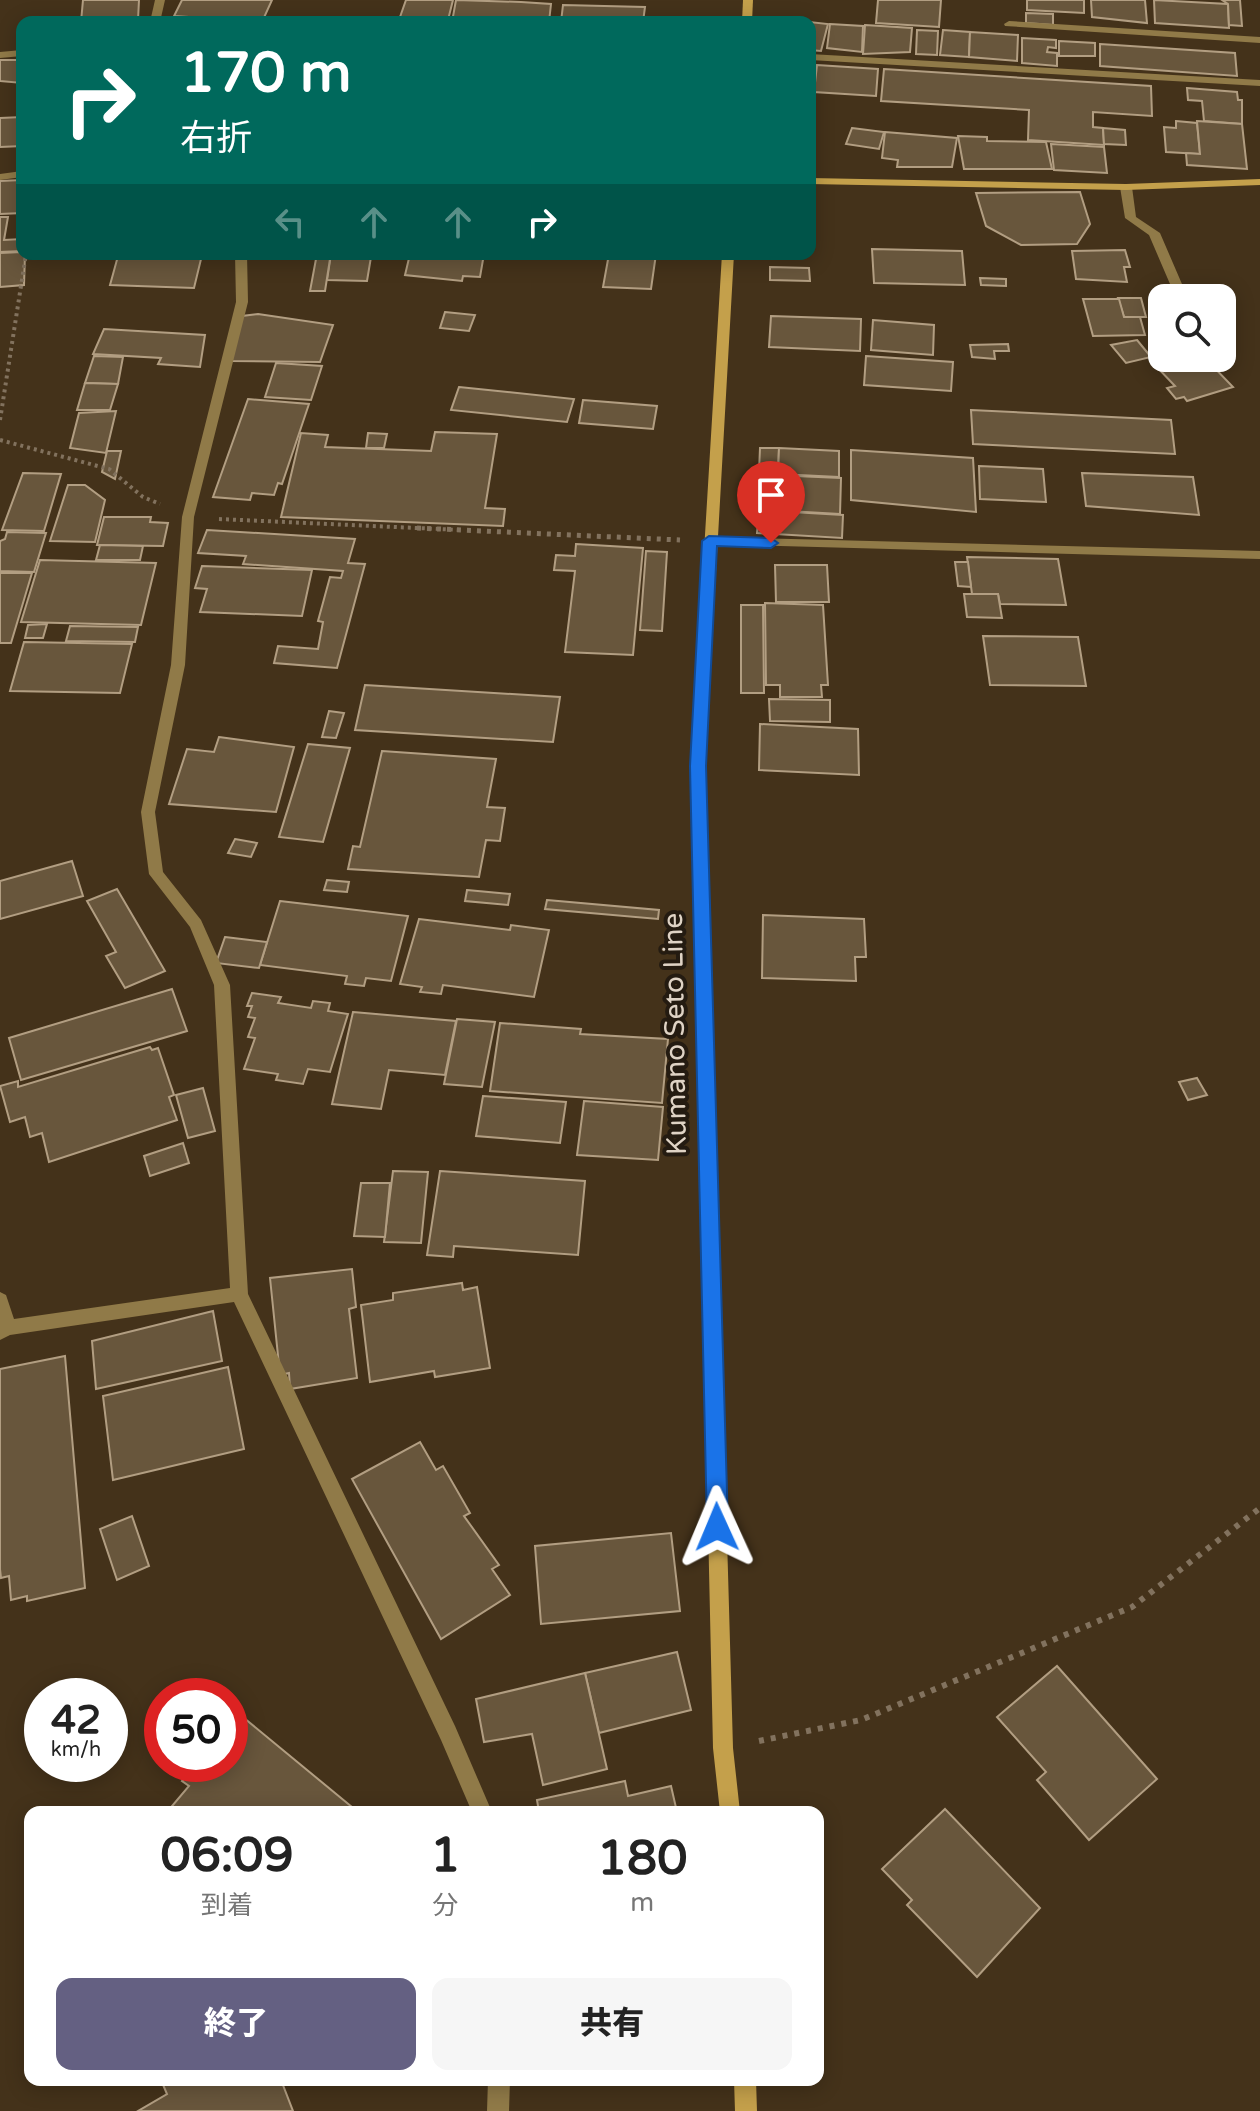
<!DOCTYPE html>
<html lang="ja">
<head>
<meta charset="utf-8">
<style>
  body { margin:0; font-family:"Varela Round","Noto Sans JP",sans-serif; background:#f6f6f6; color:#222; height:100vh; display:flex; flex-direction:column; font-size:30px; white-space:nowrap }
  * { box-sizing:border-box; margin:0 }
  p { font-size:26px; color:#767676 }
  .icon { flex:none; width:44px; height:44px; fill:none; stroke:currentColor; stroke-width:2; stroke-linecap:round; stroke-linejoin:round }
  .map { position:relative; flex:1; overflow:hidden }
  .panel { position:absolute; left:24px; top:1806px; width:800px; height:280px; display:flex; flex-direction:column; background:#fff; border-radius:16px; box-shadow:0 4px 20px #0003 }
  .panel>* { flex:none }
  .hud { position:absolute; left:16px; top:16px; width:800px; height:244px; border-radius:16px; box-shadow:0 4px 20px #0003; background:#00695c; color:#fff; overflow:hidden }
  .tools { position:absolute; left:1148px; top:284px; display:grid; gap:16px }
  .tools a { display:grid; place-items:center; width:88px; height:88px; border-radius:16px; background:#fff; box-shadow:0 4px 20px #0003; font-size:40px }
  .speed { position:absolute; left:24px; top:1678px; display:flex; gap:16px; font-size:40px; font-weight:700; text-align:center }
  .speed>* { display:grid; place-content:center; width:104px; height:104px; border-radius:50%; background:#fff; box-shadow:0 4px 20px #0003; line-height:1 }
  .speed small { font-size:20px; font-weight:400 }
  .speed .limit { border:12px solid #d22; background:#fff; color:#111 }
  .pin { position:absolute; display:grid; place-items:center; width:68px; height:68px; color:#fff; margin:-82px -34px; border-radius:50% 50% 50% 0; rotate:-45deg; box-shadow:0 0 8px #0007 }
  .pin .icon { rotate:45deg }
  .me { position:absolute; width:88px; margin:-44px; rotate:359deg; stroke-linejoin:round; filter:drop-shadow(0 0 6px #0008) }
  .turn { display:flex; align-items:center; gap:28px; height:168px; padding:0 32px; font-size:36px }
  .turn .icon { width:104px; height:104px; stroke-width:2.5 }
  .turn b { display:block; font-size:56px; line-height:68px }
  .lanes { display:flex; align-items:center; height:76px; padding:0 32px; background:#0003; justify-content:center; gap:40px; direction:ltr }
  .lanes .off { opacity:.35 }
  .eta { display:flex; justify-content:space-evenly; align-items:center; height:136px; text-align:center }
  .eta b { font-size:48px; font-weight:800; line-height:56px }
  .cta { display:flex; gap:16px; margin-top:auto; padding:16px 32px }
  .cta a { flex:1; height:92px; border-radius:16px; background:#646082; color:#fff; font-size:32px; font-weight:800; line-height:92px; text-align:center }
  .cta a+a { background:#f6f6f6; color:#222 }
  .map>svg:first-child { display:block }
  .building { fill:#68563c; stroke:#b29e82; stroke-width:2 }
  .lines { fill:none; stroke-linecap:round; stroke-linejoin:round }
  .path-far2 { stroke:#82725e; stroke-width:4; stroke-dasharray:3 4; stroke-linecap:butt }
  .path-far1 { stroke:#82725e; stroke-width:5; stroke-dasharray:4 6; stroke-linecap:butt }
  .path { stroke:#82725e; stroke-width:6; stroke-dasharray:5 7; stroke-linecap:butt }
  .lane { fill:#907a48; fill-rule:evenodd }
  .street { fill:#907a48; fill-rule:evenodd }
  .secondary { fill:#c4a04b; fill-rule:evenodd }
  .route { fill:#1a73e8; stroke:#114b97; stroke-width:2 }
  .labels { text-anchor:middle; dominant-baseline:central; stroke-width:8; stroke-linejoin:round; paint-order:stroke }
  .street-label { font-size:28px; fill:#dfd3c5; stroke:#241b11 }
</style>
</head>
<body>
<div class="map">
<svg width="1260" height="2111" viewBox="0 0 1260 2111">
  <rect width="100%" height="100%" fill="#44321a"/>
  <g class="building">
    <polygon points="83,0 139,0 138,20 81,22"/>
    <polygon points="182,0 272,0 262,22 174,16"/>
    <polygon points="406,0 453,0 448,20 400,17"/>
    <polygon points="456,0 521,2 551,4 549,22 452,22"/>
    <polygon points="878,0 941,0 939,27 876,23"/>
    <polygon points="1027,0 1084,0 1084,13 1027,10"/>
    <polygon points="1091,0 1145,0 1147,23 1092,17"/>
    <polygon points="1154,0 1228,4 1229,28 1155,23"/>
    <polygon points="1222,0 1240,0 1242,26 1229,25 1228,4"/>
    <polygon points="563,5 645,7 643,22 561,22"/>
    <polygon points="1026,13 1053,14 1053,25 1026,23"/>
    <polygon points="782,19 828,24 821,51 810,50 810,22 782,22"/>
    <polygon points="830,24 863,26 862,52 827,48"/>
    <polygon points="865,25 912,28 910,52 863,54"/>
    <polygon points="917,30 938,31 937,55 916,54"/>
    <polygon points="943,30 970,32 969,57 940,55"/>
    <polygon points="970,32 1018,35 1017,61 969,57"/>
    <polygon points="1022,38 1056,40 1056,48 1048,47 1047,52 1057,53 1057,66 1022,63"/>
    <polygon points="1059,41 1095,43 1095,56 1059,56"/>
    <polygon points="1100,44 1235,53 1237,76 1100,66"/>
    <polygon points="0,60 22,60 22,83 0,81"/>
    <polygon points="817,65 878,69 876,96 814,92"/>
    <polygon points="884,69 1151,86 1152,116 1093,112 1093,127 1103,128 1104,145 1028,140 1029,110 881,101"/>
    <polygon points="1187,88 1237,92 1238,100 1242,100 1242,124 1204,121 1202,101 1188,100"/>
    <polygon points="22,117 22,146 0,147 0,118"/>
    <polygon points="1176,121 1197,123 1200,154 1166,152 1164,127 1176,128"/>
    <polygon points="1197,121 1242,124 1247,169 1187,165 1186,153 1200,154"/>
    <polygon points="852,128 884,132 879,149 846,144"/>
    <polygon points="1103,128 1125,130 1126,145 1104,144"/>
    <polygon points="885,132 957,138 952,167 897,167 898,160 882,158"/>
    <polygon points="958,136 987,137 987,141 1046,142 1052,169 964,169"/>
    <polygon points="1051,144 1104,147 1107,173 1054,170"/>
    <polygon points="22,180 22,213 0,214 0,181"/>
    <polygon points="1080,192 1090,224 1077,244 1021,245 986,226 976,193"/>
    <polygon points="0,217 8,217 4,240 22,239 22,251 0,252"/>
    <polygon points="872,249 962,251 965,285 874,283"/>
    <polygon points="1125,250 1130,267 1124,267 1127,282 1076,279 1072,251"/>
    <polygon points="22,252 25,254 24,285 0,287 0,253"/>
    <polygon points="124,254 202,255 194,288 110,285 118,256"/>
    <polygon points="331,254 378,254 371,257 367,281 327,280"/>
    <polygon points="410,254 484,254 480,277 463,276 462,281 405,275"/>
    <polygon points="609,254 656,254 651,289 603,287"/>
    <polygon points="316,259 330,259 325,291 310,291"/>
    <polygon points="770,267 809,268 810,281 770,280"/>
    <polygon points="980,278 1006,279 1006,286 981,285"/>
    <polygon points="1118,298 1141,298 1146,317 1124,317"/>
    <polygon points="1083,299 1119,299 1124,317 1140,317 1145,335 1093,336"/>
    <polygon points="445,312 475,315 469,331 440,328"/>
    <polygon points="258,314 333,325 320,362 231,361 242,316"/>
    <polygon points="771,316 861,319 860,351 769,347"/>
    <polygon points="873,320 934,325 933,355 871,350"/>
    <polygon points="104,329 205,335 200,367 158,364 161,358 93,354"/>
    <polygon points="1137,340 1151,357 1126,363 1111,345"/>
    <polygon points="1008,344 1009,351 994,351 995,359 972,357 970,345"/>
    <polygon points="94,356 123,357 118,384 85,383"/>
    <polygon points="866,356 953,362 951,391 864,385"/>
    <polygon points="1175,358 1205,358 1233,387 1187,401 1184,397 1176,399 1167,388 1175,386 1154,364"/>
    <polygon points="276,363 322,366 311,400 265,397"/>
    <polygon points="85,383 118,384 110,410 77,410"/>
    <polygon points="459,387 574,399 567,422 451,410"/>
    <polygon points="248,399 309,404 282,484 278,483 274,495 252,493 250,500 213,497"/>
    <polygon points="583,400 657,406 653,429 579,423"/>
    <polygon points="971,410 1171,420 1175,454 973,444"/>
    <polygon points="116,411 106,453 70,448 79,413"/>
    <polygon points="435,432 497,434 485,508 505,509 503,526 281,517 301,433 328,435 325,447 431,451"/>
    <polygon points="368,433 387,434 384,448 366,448"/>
    <polygon points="760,448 779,448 778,473 759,472"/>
    <polygon points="779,448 839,451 839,477 778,474"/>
    <polygon points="851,450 973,458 976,512 851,500"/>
    <polygon points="107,451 121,451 115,479 102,472"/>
    <polygon points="979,466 1043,469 1046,502 980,499"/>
    <polygon points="23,473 61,474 44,531 2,530"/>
    <polygon points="1082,473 1193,477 1199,515 1086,506"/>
    <polygon points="772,475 841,478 840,514 770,510"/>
    <polygon points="68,485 85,485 105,500 95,542 50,541"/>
    <polygon points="759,510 843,515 842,538 757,533"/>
    <polygon points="104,517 151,517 150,522 168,523 163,546 97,545"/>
    <polygon points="207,530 355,539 348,563 365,564 337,668 274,663 278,646 318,649 323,622 318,621 330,577 341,578 343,571 243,564 246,556 198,553"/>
    <polygon points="7,532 46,533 34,572 0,571 0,541 5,539"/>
    <polygon points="576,544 643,548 633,655 565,652 575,571 554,570 556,555 575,556"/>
    <polygon points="100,545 143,546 140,560 96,560"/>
    <polygon points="646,551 667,552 662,631 640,630"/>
    <polygon points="967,557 1058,559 1066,605 1000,604 998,594 972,594"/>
    <polygon points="40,560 156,563 141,625 21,622"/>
    <polygon points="955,562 968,562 971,587 958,586"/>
    <polygon points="775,565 827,565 829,602 776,602"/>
    <polygon points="202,566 312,570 302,616 200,612 207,589 195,588"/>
    <polygon points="0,573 32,573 11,643 0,643"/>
    <polygon points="964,594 998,594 1002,618 967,617"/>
    <polygon points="765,603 823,605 828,685 821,685 822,697 780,697 780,685 766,685"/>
    <polygon points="741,605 763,605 764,693 741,693"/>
    <polygon points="47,624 43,638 25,638 28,625"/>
    <polygon points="70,626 138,627 135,642 66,641"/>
    <polygon points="983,636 1078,637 1086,686 990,685"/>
    <polygon points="24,642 132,644 120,693 10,691"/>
    <polygon points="365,685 560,697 553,742 355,730"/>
    <polygon points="769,699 830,700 830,722 770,721"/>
    <polygon points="329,711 344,713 336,738 322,737"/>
    <polygon points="760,724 858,729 859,775 759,770"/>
    <polygon points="219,737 294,747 276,812 169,804 187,749 214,752"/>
    <polygon points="308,744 350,748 323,842 279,837"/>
    <polygon points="382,751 496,759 487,807 505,808 500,841 486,840 479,877 348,869 353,846 360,847"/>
    <polygon points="235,839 257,843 251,857 228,853"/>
    <polygon points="72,861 83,896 0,919 0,881"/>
    <polygon points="327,880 349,882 347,892 324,890"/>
    <polygon points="117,889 165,971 125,988 106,956 116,952 87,901"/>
    <polygon points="467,890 510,894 508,905 465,901"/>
    <polygon points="547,900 659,910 658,919 545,909"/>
    <polygon points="280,901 408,916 391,981 366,978 364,986 345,984 347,976 260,965"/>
    <polygon points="763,915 864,919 866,957 855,957 856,981 762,978"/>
    <polygon points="419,919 510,930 511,925 549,930 534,997 443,985 441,994 420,992 422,987 400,984"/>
    <polygon points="225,937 267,942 259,968 216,963"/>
    <polygon points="172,989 187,1031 21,1080 9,1038"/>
    <polygon points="252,993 281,997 278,1003 311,1008 313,1001 330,1003 328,1011 348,1014 330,1072 308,1069 303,1084 276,1080 278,1074 244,1069 255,1038 248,1037 255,1018 248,1017 252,1006 247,1006"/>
    <polygon points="353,1012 456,1021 445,1075 389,1070 381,1109 332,1104"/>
    <polygon points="457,1019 495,1022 482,1087 444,1084"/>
    <polygon points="500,1023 581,1029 580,1034 668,1039 662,1103 490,1091"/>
    <polygon points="150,1047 152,1050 158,1048 174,1095 169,1097 177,1120 49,1162 42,1133 30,1137 25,1117 10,1122 0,1086 18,1081 18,1087"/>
    <polygon points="1197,1078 1207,1095 1188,1100 1179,1082"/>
    <polygon points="203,1088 215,1131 188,1138 176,1095"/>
    <polygon points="483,1096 566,1102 560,1143 476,1136"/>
    <polygon points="584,1101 663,1107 658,1160 577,1155"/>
    <polygon points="183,1143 189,1163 150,1176 144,1156"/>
    <polygon points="393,1171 428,1172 421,1243 384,1242"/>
    <polygon points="440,1171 585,1181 578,1255 454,1246 453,1257 427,1255"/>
    <polygon points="361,1183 390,1183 385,1237 354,1236"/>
    <polygon points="352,1269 356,1307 349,1309 357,1378 290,1389 289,1373 280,1375 270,1278"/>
    <polygon points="462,1283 463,1290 477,1287 490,1368 435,1377 434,1371 370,1382 361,1305 393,1300 393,1293"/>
    <polygon points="213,1311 222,1361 96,1389 92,1341"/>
    <polygon points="65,1356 85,1588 27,1601 27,1596 11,1600 9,1576 1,1578 0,1569 0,1369"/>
    <polygon points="228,1367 244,1449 113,1480 103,1396"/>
    <polygon points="420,1442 436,1470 443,1466 470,1513 464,1516 499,1565 492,1569 510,1595 441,1639 352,1479"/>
    <polygon points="132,1516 149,1566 117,1580 100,1529"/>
    <polygon points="671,1533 680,1611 541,1624 535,1546"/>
    <polygon points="677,1652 691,1710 599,1733 585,1673"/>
    <polygon points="1057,1666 1157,1779 1089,1840 1037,1780 1046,1772 997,1717"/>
    <polygon points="585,1673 607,1769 543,1785 532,1734 484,1742 476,1699"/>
    <polygon points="244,1718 358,1812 167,1812 189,1786 182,1781 197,1764 230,1764 230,1734"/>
    <polygon points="625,1781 628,1796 671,1786 677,1812 539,1812 537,1800"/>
    <polygon points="945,1809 1040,1908 977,1977 907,1905 912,1900 882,1869"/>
    <polygon points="161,2080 281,2080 293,2111 138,2111 167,2094"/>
  </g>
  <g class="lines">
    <g class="path-far2">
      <polyline points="0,420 26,254"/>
      <polyline points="0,440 109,469 143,497 160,504"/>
      <polyline points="219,519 461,530"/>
    </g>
    <polyline class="path-far1" points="417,528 680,540"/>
    <polyline class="path" points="759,1741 861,1720 1132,1607 1260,1508"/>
    <g class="lane">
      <polygon points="1009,21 1260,37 1260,43 1005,26 1004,24"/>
      <polygon points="1126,184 1132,187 1136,217 1160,233 1188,298 1176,298 1149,235 1125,218 1120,187"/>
      <polygon points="709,537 1260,551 1260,559 704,544 702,541"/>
    </g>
    <g class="street">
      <polygon points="155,0 165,0 160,22 150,22"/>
      <polygon points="22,50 22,56 0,58 0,52"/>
      <polygon points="810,54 1260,80 1260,86 810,60"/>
      <polygon points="22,171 22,177 0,180 0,174"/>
      <polygon points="235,254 247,254 248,302 194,517 185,665 155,812 163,872 201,920 230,985 248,1294 455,1726 492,1812 472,1812 441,1740 234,1302 10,1335 0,1340 0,1292 6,1295 14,1319 230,1288 214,985 190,927 149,874 141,812 171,665 182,517 236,302"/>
      <polygon points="488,2080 510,2080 509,2111 487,2111"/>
    </g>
    <g class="secondary">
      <polygon points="743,0 753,0 752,22 742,22"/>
      <polygon points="810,178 1126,184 1260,179 1260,185 1126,190 810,184"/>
      <polygon points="722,254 734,254 705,766 733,1748 740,1812 720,1812 713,1748 691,766"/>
      <polygon points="734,2080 756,2080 757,2111 735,2111"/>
    </g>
  </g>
  <polygon class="route" points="709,536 771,538 778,543 771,548 717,546 706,766 728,1527 725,1534 717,1537 710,1534 707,1527 690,766 702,541"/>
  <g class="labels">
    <g class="street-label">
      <text transform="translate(675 1034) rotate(-91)">Kumano Seto Line</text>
    </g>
  </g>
</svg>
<div class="tools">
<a><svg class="icon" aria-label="search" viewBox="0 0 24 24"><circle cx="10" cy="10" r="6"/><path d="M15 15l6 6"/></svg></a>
</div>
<div class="speed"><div>42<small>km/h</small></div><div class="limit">50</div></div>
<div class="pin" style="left:771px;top:543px;background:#d93025"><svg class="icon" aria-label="arrive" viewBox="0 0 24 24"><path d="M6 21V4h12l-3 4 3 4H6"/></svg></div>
<svg class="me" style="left:717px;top:1527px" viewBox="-20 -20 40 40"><path d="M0-17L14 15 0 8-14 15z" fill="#1a73e8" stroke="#fff" stroke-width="4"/></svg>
<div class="hud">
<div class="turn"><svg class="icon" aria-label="right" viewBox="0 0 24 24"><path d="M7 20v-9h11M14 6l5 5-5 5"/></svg><div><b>170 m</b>右折</div></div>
<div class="lanes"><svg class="icon off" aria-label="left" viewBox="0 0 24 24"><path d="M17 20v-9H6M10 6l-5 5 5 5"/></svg><svg class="icon off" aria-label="ahead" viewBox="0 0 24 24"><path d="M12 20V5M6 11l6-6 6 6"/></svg><svg class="icon off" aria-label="ahead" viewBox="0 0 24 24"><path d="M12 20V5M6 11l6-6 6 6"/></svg><svg class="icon" aria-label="right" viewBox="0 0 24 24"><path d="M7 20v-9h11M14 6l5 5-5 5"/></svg></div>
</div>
<section class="panel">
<div class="eta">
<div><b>06:09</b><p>到着</p></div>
<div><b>1</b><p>分</p></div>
<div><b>180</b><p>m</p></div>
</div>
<div class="cta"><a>終了</a><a>共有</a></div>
</section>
</div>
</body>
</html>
